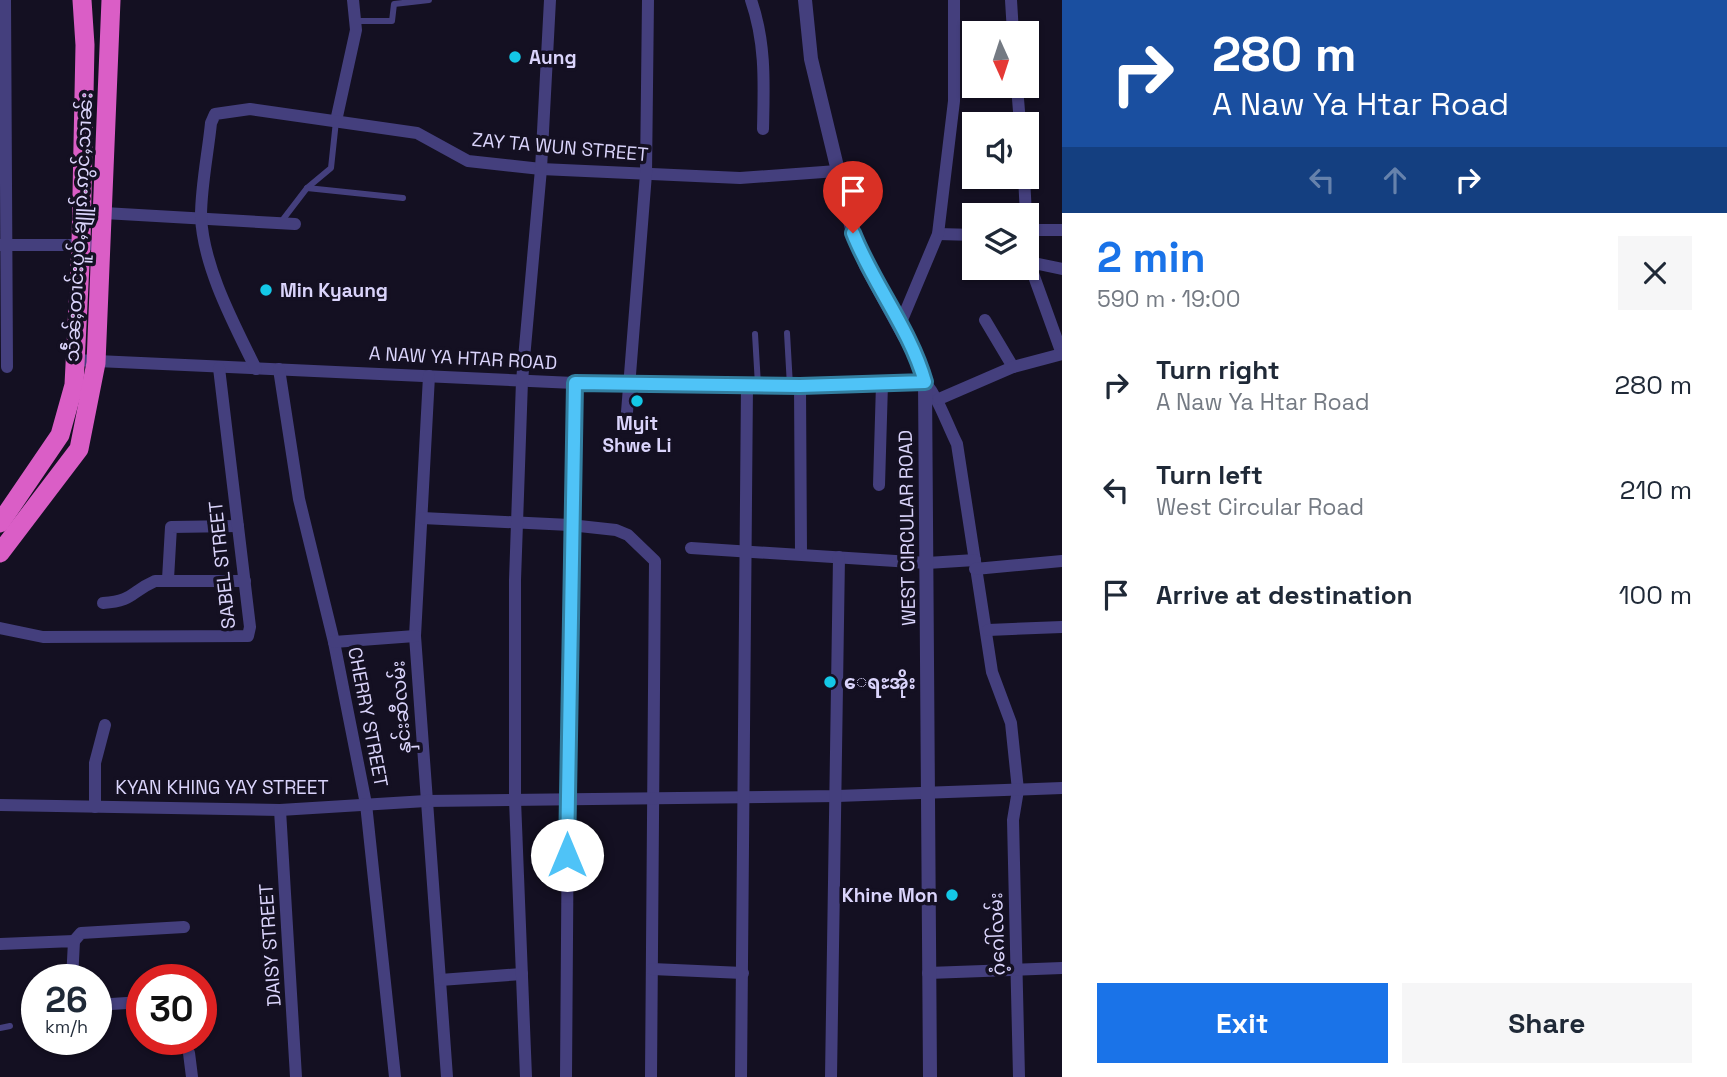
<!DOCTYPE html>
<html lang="en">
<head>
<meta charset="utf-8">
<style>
  body { margin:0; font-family:"Space Grotesk","Noto Sans Myanmar",sans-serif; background:#f6f6f7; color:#1f2937; height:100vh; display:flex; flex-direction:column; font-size:26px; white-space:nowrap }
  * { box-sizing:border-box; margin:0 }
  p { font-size:23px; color:#747a83 }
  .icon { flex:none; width:38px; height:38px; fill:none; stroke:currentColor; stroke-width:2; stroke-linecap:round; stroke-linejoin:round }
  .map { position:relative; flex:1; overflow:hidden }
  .sheet { display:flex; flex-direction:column; background:#fff; width:665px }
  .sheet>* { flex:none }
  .guide { background:#1a4fa0; color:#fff; overflow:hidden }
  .needle { width:46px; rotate:177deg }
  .fabs { position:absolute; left:962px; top:21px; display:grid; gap:14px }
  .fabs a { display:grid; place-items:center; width:77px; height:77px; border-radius:0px; background:#fff; box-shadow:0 2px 5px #0004; font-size:35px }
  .speed { position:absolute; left:21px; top:964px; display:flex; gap:14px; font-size:35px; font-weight:700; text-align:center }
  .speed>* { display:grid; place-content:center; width:91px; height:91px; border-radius:50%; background:#fff; box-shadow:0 2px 5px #0004; line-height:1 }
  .speed small { font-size:18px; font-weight:400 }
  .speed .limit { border:10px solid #d22; background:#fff; color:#111 }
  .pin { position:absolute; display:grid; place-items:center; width:60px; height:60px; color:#fff; margin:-72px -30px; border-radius:50% 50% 50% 0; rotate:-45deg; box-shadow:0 0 7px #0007 }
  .pin .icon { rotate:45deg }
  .me { position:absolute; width:77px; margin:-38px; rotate:0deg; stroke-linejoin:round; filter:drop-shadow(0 0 5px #0008) }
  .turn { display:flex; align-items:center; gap:24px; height:147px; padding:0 35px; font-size:32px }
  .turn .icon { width:91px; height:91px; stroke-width:2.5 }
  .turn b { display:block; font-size:49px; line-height:60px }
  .lanes { display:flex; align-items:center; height:66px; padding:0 35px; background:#0003; justify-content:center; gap:35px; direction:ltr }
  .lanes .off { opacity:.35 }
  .round { display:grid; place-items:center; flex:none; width:74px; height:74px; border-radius:0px; background:#f6f6f7 }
  .overview { display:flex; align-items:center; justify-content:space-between; height:119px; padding:0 35px }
  h1 { font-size:42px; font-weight:600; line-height:52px; color:#1a73e8 }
  .action { display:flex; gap:14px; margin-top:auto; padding:14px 35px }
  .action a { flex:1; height:80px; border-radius:0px; background:#1a73e8; color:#fff; font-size:28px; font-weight:600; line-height:80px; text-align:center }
  .action a+a { background:#f6f6f7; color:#1f2937 }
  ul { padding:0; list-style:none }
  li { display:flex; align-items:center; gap:21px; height:105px; padding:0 35px }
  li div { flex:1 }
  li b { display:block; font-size:26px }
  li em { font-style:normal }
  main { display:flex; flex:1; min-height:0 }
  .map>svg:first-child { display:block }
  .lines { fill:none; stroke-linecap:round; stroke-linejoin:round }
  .service { stroke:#443f7d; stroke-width:6 }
  .minor { stroke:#443f7d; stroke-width:12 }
  .tertiary { stroke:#443f7d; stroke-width:14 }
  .trunk { stroke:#da5ec6; stroke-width:19 }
  .route-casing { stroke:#337fa1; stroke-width:18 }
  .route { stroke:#4fc3f7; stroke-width:12 }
  .poi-dot { fill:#14c8e7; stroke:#141022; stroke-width:2.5 }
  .labels { text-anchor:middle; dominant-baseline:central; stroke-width:7; stroke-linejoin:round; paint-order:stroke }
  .poi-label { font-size:19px; font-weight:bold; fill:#dad4fb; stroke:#141022; text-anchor:start }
  .street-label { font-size:19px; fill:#dad4fb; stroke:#141022 }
</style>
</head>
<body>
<main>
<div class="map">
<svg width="1062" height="1077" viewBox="0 0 1062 1077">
  <rect width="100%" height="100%" fill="#141022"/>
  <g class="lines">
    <g class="service">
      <polyline points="355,21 392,21 394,4 429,0"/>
      <polyline points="307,188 403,198"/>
      <polyline points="281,222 307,188 331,168 336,121"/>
      <polyline points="787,333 790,386"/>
      <polyline points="755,334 758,385"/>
      <polyline points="0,1028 10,1026"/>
    </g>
    <g class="minor">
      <polyline points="5,0 7,367"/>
      <path d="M751 0C766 43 764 84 763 129"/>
      <polyline points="1011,0 1013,33"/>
      <polyline points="1017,86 1020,124"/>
      <polyline points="336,121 356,30 353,0"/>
      <polyline points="1024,177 1026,215"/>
      <polyline points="104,213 295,224"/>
      <polyline points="1027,230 1062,230"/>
      <polyline points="938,234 975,235"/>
      <polyline points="1,245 88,245"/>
      <polyline points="1027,257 1062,354"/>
      <polyline points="1029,262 1062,269"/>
      <polyline points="985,320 1013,367"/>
      <polyline points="899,327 938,234 954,101 954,0"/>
      <path d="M75 360 574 383 800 386 925 382C940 401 946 422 957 444L992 672 1011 723 1018 790 1013 820 1019 1077"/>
      <path d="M256 369C234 324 203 267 201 216 201 186 208 153 211 123L215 114 250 109 417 133 468 161 541 169 740 178 837 171"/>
      <polyline points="279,369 299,499 334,642 366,804 395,1077"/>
      <polyline points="429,376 415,636 447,1077"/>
      <polyline points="800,386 801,553"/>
      <polyline points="939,399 1013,367 1062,354"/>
      <polyline points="627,412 646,174 648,0"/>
      <polyline points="879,485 882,384"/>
      <polyline points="422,518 570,525 616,530 628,535 655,561 651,1077"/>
      <polyline points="691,548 927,563 975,560"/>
      <polyline points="975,569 1062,561"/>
      <polyline points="168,579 171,527 238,526"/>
      <path d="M103 603C134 601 130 592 155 581H245"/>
      <polyline points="0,628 43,637 248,636 250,627 219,368"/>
      <polyline points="988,630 1062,627"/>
      <polyline points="334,642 415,636"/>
      <polyline points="0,805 280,810 426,801 837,796 1062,788"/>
      <polyline points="95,807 95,763 105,725"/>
      <polyline points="280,810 296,1077"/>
      <polyline points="74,941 81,933 184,927"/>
      <polyline points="0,944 74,941 72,980"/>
      <polyline points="652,969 743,973"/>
      <polyline points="928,973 1062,968"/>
      <polyline points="440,980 522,974"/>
      <polyline points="96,1005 142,1002"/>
      <polyline points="189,1053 192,1077"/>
      <polyline points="526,1077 515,800 515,580 522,381 541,169 550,0"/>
      <polyline points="566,1077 570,525 574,383"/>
      <polyline points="741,1077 747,385"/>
      <polyline points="831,1077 839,557"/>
    </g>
    <polyline class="tertiary" points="805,0 811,59 853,233 866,266 919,363 925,382 930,1077"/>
    <g class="trunk">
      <polyline points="0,523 60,435 74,385 81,244 85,45 82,0"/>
      <polyline points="0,553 79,449 96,363 111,0"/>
    </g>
  </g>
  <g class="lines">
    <defs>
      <path id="route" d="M567 855 575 383 800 386 925 382C910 329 873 284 853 233"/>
    </defs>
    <use href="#route" class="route-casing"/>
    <use href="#route" class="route"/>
  </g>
  <g class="poi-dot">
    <circle cx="515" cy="57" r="7"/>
    <circle cx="266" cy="290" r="7"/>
    <circle cx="637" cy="401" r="7"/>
    <circle cx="830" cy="682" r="7"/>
    <circle cx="952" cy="895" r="7"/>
  </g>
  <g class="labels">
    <g class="poi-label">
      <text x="529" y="57">Aung</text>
      <text x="280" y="290">Min Kyaung</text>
      <text x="637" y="423" text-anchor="middle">Myit<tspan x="637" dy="22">Shwe Li</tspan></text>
      <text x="844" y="682">ေရႊအိုး</text>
      <text x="938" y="895" text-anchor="end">Khine Mon</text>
    </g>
    <g class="street-label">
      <text transform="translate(560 147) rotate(5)">ZAY TA WUN STREET</text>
      <text transform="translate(79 227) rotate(-87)">သဵႅၼ်ႈတၢင်းပူဝ်ႇၶျူၵ်ႉဢွင်ႇသၢၼ်း</text>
      <text transform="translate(463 358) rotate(3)">A NAW YA HTAR ROAD</text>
      <text transform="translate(907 528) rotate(-91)">WEST CIRCULAR ROAD</text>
      <text transform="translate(222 565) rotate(-96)">SABEL STREET</text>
      <text transform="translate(401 707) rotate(-94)">နှင်းဆီလမ်း</text>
      <text transform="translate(368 717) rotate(79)">CHERRY STREET</text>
      <text x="222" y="787">KYAN KHING YAY STREET</text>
      <text transform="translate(997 934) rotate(-92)">ဂံ့ဂေါ်လမ်း</text>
      <text transform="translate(270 945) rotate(-94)">DAISY STREET</text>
    </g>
  </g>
</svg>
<div class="fabs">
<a><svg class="needle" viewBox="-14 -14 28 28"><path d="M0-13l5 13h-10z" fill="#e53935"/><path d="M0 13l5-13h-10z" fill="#747a83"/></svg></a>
<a><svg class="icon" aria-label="sound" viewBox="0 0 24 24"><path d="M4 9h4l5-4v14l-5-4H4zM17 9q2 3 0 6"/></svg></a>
<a><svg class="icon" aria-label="layers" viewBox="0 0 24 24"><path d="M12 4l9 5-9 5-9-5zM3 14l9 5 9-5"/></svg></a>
</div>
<div class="speed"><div>26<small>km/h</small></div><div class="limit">30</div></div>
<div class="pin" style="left:853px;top:233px;background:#d93025"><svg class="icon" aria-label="arrive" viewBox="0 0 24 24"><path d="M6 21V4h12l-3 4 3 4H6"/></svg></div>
<svg class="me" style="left:567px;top:855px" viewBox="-20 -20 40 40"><circle r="19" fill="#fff"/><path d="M0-13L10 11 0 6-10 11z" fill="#4fc3f7"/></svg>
</div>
<section class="sheet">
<div class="guide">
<div class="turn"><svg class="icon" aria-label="right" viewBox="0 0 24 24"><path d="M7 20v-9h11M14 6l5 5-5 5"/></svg><div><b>280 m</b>A Naw Ya Htar Road</div></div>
<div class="lanes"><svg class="icon off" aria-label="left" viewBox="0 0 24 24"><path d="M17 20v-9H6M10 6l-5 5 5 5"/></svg><svg class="icon off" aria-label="ahead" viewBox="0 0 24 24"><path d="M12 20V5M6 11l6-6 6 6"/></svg><svg class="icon" aria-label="right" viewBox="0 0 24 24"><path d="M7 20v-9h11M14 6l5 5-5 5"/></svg></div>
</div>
<div class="overview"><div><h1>2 min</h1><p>590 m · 19:00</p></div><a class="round"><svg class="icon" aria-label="close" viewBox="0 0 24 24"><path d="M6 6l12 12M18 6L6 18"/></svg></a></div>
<ul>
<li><svg class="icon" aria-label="right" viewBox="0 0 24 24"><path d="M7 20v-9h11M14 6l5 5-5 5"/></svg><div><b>Turn right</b><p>A Naw Ya Htar Road</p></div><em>280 m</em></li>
<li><svg class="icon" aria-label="left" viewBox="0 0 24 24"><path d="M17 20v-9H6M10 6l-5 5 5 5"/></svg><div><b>Turn left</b><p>West Circular Road</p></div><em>210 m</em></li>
<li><svg class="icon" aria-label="arrive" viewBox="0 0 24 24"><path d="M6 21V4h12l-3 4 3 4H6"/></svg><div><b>Arrive at destination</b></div><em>100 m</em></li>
</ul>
<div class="action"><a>Exit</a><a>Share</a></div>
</section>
</main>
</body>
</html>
